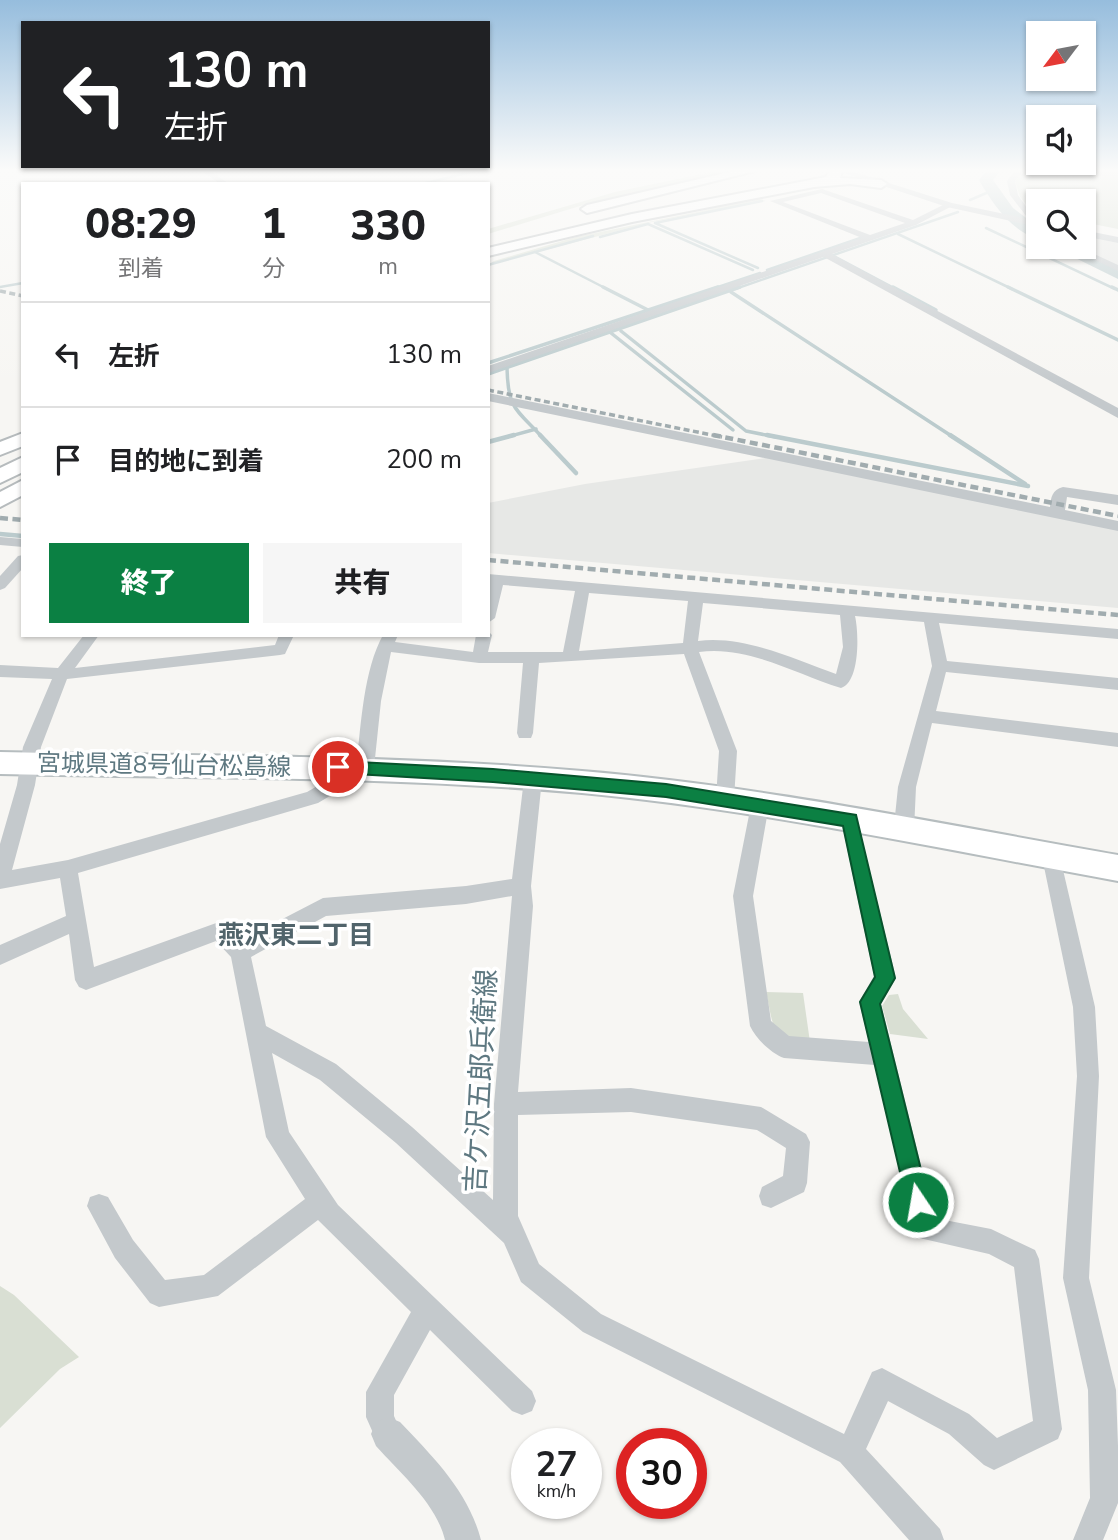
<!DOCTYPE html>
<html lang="ja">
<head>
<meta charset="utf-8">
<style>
  body { margin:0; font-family:"Nunito Sans","Noto Sans JP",sans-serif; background:#f6f6f6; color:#202124; height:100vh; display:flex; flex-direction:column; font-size:26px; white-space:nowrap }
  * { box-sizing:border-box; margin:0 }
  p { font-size:23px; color:#757577 }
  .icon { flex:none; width:38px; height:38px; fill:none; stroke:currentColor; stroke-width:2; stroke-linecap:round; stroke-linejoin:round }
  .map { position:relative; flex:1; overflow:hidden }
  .drawer { position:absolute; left:21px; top:182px; width:469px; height:455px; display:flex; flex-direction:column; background:#fff; border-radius:0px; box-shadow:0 2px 5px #0004 }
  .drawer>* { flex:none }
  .banner { position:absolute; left:21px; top:21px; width:469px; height:147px; border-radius:0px; box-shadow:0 2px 5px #0004; background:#202124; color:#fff; overflow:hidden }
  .needle { width:46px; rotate:238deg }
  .fabs { position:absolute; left:1026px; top:21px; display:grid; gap:14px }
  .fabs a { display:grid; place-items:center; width:70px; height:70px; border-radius:0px; background:#fff; box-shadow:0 2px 5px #0004; font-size:35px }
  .speed { position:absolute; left:511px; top:1428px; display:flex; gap:14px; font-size:35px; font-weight:700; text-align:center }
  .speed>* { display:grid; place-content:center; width:91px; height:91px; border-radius:50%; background:#fff; box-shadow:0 2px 5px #0004; line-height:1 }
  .speed small { font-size:18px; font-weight:400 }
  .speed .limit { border:10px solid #d22; background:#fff; color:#111 }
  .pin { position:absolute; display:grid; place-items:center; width:60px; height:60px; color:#fff; margin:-30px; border:4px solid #fff; border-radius:50%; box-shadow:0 2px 7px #0007 }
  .me { position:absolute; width:77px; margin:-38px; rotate:348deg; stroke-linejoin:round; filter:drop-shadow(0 0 5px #0008) }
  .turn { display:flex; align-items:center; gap:24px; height:147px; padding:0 28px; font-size:32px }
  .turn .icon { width:91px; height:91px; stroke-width:2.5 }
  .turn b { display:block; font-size:49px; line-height:60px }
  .eta { display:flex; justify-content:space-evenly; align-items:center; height:119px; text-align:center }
  .eta b { font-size:42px; font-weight:800; line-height:49px }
  .cta { display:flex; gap:14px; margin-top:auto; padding:14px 28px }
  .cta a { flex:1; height:80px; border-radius:0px; background:#0b8043; color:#fff; font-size:28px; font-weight:800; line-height:80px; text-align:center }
  .cta a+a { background:#f6f6f6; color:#202124 }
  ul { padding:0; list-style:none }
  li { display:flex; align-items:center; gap:21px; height:105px; padding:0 28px; border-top:2px solid #e0e0e0 }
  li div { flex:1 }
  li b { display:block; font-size:26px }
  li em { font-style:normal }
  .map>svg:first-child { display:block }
  .built { fill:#e7e8e6 }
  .green { fill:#d9dfd3 }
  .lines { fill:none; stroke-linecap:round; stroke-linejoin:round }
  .stream-far2 { stroke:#bbcbcd; stroke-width:2.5 }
  .stream-far1 { stroke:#bbcbcd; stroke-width:3.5 }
  .stream { stroke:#bbcbcd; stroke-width:4.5 }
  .river { fill:#bbcbcd; fill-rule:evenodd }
  .primary-casing { stroke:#b6bdbf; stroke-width:4 }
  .trunk-casing { stroke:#b6bbbd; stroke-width:4 }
  .minor { fill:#c4c9cc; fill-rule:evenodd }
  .tertiary { fill:#c4c9cc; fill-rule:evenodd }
  .primary { fill:#fff; fill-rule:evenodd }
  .trunk { fill:#fff; fill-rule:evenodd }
  .rail-far1 { stroke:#a1acaf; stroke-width:3.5; stroke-dasharray:6 3.5; stroke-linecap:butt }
  .rail { stroke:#a1acaf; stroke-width:4.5; stroke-dasharray:8 4.5; stroke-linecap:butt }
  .route { fill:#0b8043; stroke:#07532c; stroke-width:2 }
  .labels { text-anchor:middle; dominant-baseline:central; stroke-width:7; stroke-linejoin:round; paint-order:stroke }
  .street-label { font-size:24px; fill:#5e7881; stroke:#fff }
  .neighbourhood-label { font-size:26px; font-weight:bold; fill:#51646b; stroke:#fff }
  .near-street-label { font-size:28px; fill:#5e7881; stroke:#fff }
</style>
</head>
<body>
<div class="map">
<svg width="1118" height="1540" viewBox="0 0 1118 1540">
  <rect width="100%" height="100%" fill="#f7f6f3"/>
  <g class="built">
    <polygon points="1083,236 1118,243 1118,267 1075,247 1083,247"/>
    <polygon points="772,457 1118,528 1118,608 488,553 488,503 585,484"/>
  </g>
  <g class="green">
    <polygon points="716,171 727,171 580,206 488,234 488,229 615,192"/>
    <polygon points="1024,171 1118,171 1118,229 1083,222 1083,201 1038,201 1038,215 1035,215 1020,197 1015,181"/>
    <polygon points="760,199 766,201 652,222 488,265 494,261 576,237"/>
    <path d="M766 992 803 993 810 1042C769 1038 774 1027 766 992Z"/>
    <polygon points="898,994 903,1009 928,1039 890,1034 882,1006 889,995"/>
    <polygon points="0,1286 14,1295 79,1357 60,1369 0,1428"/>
  </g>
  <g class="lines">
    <g class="stream-far2">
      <polyline points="422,184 475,171"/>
      <polyline points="970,200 991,191"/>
      <polyline points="986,228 1115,289"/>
      <polyline points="898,234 1012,289"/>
      <polyline points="600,237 648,224 753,270"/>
      <polyline points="535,252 607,289"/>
      <polyline points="834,256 896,289"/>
      <polyline points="488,265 593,236"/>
      <polyline points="758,268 655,223 762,201"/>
      <polyline points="767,270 863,237"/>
      <polyline points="0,287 23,283"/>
      <polyline points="712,289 760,273"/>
      <polyline points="735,289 958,212"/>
    </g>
    <g class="stream-far1">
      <polyline points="603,287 648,310"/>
      <polyline points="893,287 936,310"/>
      <polyline points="1008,287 1118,340"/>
      <polyline points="1112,287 1118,290"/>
      <polyline points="731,292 953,437"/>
      <polyline points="621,331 746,431 776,437"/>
      <polyline points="611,333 733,430"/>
      <polyline points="488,363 718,287"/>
      <path d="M507 368C508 409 515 408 542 437"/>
      <polyline points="488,374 740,287"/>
      <polyline points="507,437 536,429"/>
    </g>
    <g class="stream">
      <polyline points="540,435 576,473"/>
      <polyline points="767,435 1028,486"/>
      <polyline points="950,435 1025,484"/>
      <polyline points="488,442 514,435"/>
      <polyline points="0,534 23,536"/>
    </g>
    <g class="river">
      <path d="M986 171H1000L993 180 1013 208 1038 227V239C1011 231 992 203 979 180Z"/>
      <polygon points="1053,247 1073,247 1118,268 1118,279"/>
    </g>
    <defs>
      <path id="primary" d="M0 752C194 756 388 754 582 771 762 786 940 824 1118 855V881C940 849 763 810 582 793 389 776 194 778 0 774Z"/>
      <g id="trunk">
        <polygon points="734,171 755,171 587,213 581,209 587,205"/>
        <polygon points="830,171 842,171 840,178 881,180 887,184 881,188 850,184 814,187 632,222 488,256 488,248 632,214 826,177"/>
        <polygon points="23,433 23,446 0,455 0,442"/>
        <polygon points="23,457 23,472 0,483 0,468"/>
        <polygon points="23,480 23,495 0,507 0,492"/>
      </g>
    </defs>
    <use href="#primary" class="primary-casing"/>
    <use href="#trunk" class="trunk-casing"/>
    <g class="minor">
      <polygon points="202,171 211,171 229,184 220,184"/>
      <polygon points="1015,171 1023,171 1015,181 1018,195 1036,221 1030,221 1010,195 1007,181"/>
      <path d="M822 189 913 220 947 203 954 205 916 225 488 373V366L862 238 770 201ZM821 193 905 223 870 235 783 202Z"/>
      <polygon points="1068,247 1079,247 1118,265 1118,271"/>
      <polygon points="0,537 23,539 23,547 0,545"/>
      <polygon points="23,555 23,568 5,588 0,590 0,576 18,556"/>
      <path d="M488 574 1118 629V639L939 623 947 661 1118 678V690L946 672 936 711 1118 733V747L932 723 916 787 914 830 912 835 905 838 898 835 895 816 898 787 932 666 924 622 855 616C859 633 860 682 841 688 796 674 747 645 699 652L737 751 734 799 731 804 725 806 719 804 716 799 719 751 684 654 539 663 533 733 531 738H519L517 733 523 663H479L391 652 381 701 374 768 371 773H359L356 768C361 727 363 671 383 635H398L395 642 473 652 476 635H488V631L492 635 488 652H563L575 591 503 585 495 618 488 623ZM589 593 688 601 683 643 579 651ZM703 603 840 615 843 647 836 674C794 659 744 635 698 641Z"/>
      <path d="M84 635H99L75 668 275 645 279 635H294L285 654 280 655 67 679 41 747 35 785 12 870 68 860 307 792 326 781 333 762H345L348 767 340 790 318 803 78 873 94 967 219 922 226 924 242 940 323 898 466 886 512 879 524 779 527 774H539L542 779 531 886 533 906 518 1092 631 1088 761 1107 806 1134 810 1142 807 1183 804 1192 771 1208 762 1205 759 1196 762 1187 783 1176 786 1148 757 1130 631 1112 518 1115V1216L539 1264 601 1314 844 1434 872 1372 882 1368 969 1414 997 1438 1033 1421 1014 1267 989 1254 915 1237 875 1065 784 1058C771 1053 756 1039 750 1026L733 896 751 805 754 800 760 798 766 800 769 805 753 896 771 1021 789 1036 869 1042 859 1002 874 976 841 820 844 815 850 812 856 815 896 978 881 1004 934 1218 991 1229 1035 1250 1039 1259 1062 1429 1058 1439 994 1470 984 1465 949 1434 888 1401 866 1449 940 1529 944 1540H909L840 1462 583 1332 521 1282 504 1243 396 1143 320 1080 272 1053 289 1132 338 1205 532 1391 536 1401 532 1411 522 1415 512 1411 430 1330 394 1395V1416L402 1434 398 1444 388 1448 378 1444 366 1417V1392L411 1312 318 1220 218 1296 159 1307 150 1303 115 1258 87 1206 90 1197 99 1194 108 1197 133 1240 165 1280 204 1275 305 1199 266 1137 231 957 216 941 86 990 79 987 75 980 69 934 0 965V945L66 916 60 878 0 889V844L17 785 23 747 52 679 0 677V665L58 668ZM512 896 494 1104 493 1200 412 1127 336 1064 266 1026 251 957 326 916 466 904Z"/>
      <polygon points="1051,849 1058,851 1060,857 1095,1007 1099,1076 1089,1278 1116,1390 1118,1446 1118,1503 1103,1540 1073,1540 1090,1498 1088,1390 1063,1278 1077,1076 1073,1007 1042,857 1044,851"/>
    </g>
    <g class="tertiary">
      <polygon points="838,171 851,171 952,203 1038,221 1038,227 947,207"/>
      <polygon points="1083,230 1118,237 1118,243 1083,236"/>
      <polygon points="826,251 1118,408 1118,418 822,256 821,254"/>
      <path d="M488 393 1050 507C1051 497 1052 490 1063 487L1118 495V505L1067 497 1065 510 1118 521V531L488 401Z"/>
      <path d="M388 1417 400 1422C434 1458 468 1491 481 1540H445C436 1503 401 1474 376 1446L371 1434 376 1422Z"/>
    </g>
    <use href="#primary" class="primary"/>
    <use href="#trunk" class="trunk"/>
    <g class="rail-far1">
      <polyline points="0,291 23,296"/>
      <polyline points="488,390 722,437"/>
    </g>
    <g class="rail">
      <polyline points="713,435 1118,516"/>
      <polyline points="0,518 23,520"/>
      <polyline points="488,560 1118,615"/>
    </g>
  </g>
  <linearGradient id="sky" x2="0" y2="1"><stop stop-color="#96bddd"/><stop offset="0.44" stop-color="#fbfbfa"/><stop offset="1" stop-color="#fbfbfa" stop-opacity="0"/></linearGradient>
  <rect width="1118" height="387" fill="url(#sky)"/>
  <polygon class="route" points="338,761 493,769 666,784 856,815 895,978 880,1004 929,1202 926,1210 918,1213 910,1210 907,1202 860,1002 875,977 843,826 666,797 493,782 338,773 331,767"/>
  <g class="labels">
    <g class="street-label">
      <text transform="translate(164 765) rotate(1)">宮城県道8号仙台松島線</text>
    </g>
    <g class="neighbourhood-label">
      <text x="296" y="935">燕沢東二丁目</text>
    </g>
    <g class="near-street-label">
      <text transform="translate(481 1081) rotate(-87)">吉ケ沢五郎兵衛線</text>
    </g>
  </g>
</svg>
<div class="fabs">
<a><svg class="needle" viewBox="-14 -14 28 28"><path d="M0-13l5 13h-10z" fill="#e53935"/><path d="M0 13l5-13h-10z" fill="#757577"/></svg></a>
<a><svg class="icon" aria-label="sound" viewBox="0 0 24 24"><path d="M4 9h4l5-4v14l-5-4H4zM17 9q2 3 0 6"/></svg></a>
<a><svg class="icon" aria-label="search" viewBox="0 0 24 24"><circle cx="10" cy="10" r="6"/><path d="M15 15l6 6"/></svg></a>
</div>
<div class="speed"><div>27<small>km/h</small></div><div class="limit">30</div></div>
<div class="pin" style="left:338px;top:767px;background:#d93025"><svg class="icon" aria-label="arrive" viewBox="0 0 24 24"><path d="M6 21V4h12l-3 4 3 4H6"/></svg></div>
<svg class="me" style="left:918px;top:1202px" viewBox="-20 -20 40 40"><circle r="17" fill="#0b8043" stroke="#fff" stroke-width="3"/><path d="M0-11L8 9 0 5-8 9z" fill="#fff"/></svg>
<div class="banner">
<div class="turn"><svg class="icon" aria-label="left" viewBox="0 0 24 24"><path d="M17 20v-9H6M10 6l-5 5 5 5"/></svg><div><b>130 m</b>左折</div></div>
</div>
<section class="drawer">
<div class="eta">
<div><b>08:29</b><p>到着</p></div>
<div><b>1</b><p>分</p></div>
<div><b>330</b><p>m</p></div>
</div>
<ul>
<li><svg class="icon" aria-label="left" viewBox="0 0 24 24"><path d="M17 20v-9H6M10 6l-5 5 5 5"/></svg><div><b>左折</b></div><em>130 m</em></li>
<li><svg class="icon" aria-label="arrive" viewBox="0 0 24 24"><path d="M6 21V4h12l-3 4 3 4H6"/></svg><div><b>目的地に到着</b></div><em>200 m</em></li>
</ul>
<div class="cta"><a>終了</a><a>共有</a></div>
</section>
</div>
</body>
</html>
